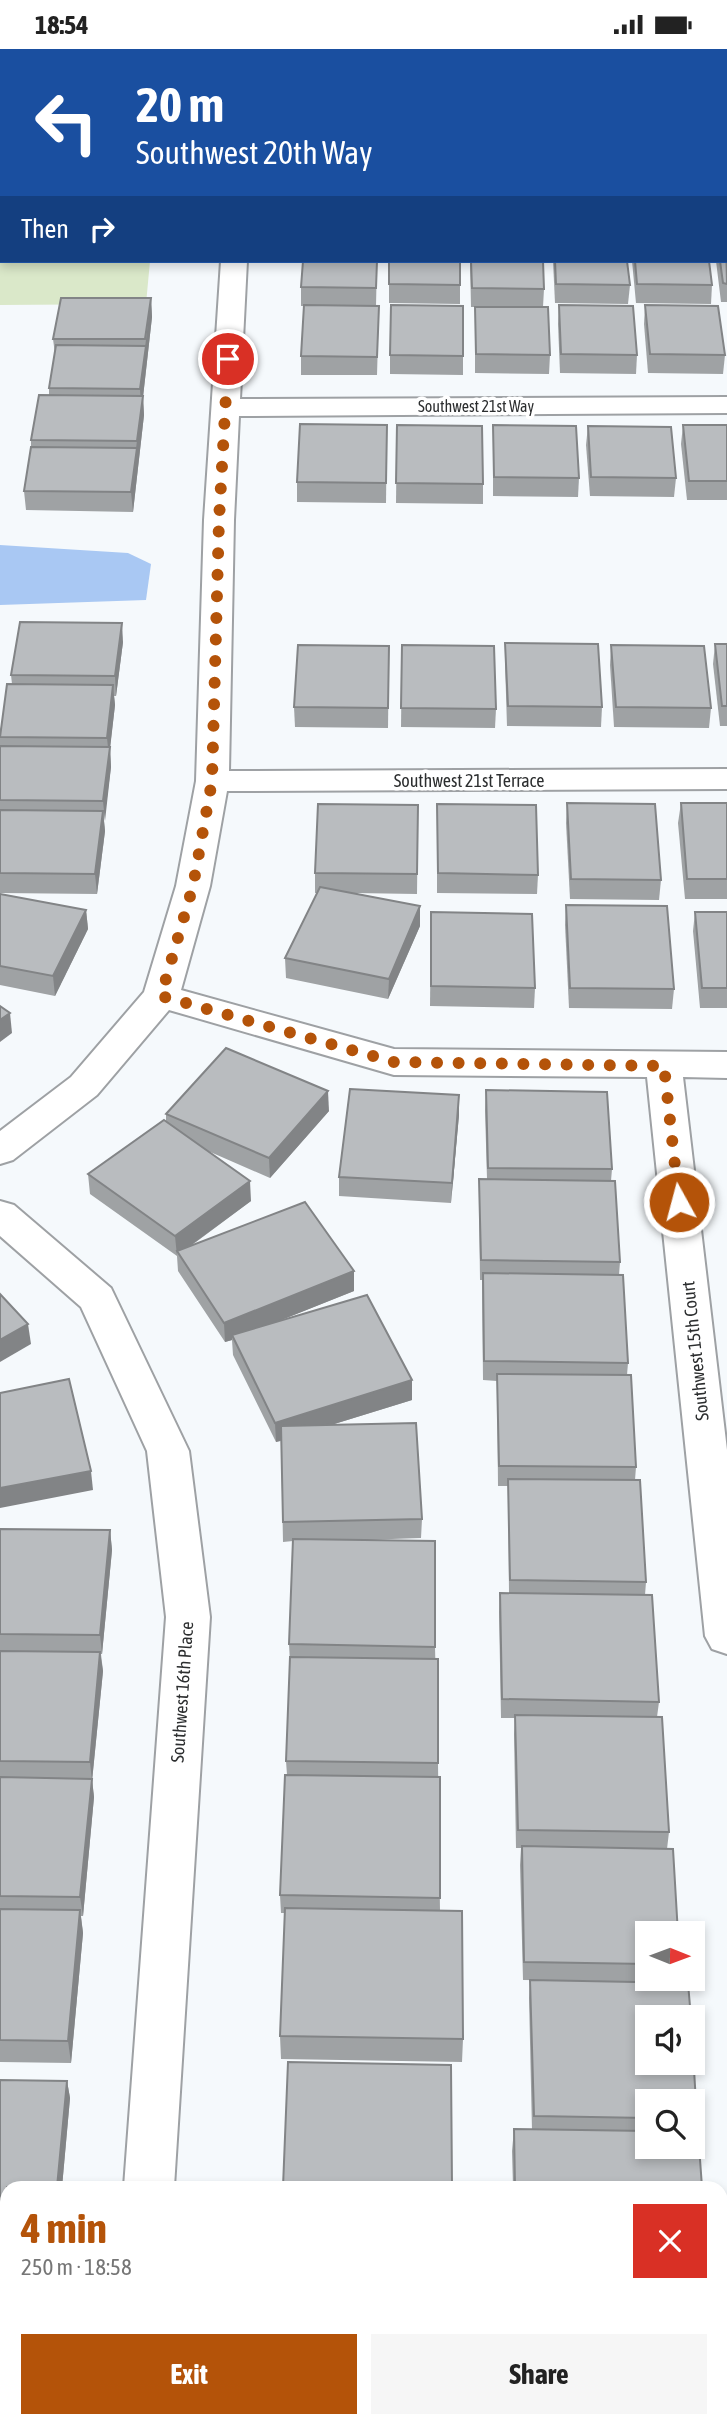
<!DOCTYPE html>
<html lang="en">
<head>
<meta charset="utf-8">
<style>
  body { margin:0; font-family:"Asap Condensed",sans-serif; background:#f6f6f6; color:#222; height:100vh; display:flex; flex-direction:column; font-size:26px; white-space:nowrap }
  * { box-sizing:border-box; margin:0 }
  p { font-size:23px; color:#767676 }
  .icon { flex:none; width:38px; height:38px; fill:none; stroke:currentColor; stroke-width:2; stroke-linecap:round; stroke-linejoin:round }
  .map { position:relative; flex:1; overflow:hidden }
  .drawer { position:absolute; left:0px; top:2132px; width:728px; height:247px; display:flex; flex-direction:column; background:#fff; border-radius:21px 21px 0 0; box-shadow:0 4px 10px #0003 }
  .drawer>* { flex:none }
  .guide { position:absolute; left:0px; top:0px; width:728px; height:214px; box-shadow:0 4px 10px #0003; background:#1a4fa0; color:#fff; overflow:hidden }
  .needle { width:46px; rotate:91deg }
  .tools { position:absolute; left:635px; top:1872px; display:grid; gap:14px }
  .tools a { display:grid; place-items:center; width:70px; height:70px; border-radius:0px; background:#fff; box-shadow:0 4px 10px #0003; font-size:35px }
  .pin { position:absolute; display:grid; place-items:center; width:60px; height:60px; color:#fff; margin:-30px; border:4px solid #fff; border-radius:50%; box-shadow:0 2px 7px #0007 }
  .me { position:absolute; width:77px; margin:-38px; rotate:353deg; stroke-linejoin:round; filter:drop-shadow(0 0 5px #0008) }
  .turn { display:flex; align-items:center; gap:24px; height:147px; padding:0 21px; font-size:32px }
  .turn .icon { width:91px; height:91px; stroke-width:2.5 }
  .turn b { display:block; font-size:49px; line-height:60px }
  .then { display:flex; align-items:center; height:66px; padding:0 21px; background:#0003; gap:14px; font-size:26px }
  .round { display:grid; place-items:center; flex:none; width:74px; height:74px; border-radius:0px; background:#f6f6f6 }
  .head { display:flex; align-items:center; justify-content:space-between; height:119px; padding:0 21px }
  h1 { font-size:42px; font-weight:700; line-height:52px; color:#b45309 }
  .action { display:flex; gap:14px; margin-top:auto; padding:14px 21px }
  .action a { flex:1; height:80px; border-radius:0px; background:#b45309; color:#fff; font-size:28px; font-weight:700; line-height:80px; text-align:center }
  .action a+a { background:#f6f6f6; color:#222 }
  .status { display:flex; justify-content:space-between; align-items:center; height:49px; padding:0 35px; background:#fff; direction:ltr }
  .status svg { height:19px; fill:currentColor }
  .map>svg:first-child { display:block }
  .green { fill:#dae8c9 }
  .water { fill:#a9c8f3 }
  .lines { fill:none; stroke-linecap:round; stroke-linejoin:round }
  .lane-casing { stroke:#9ea1a4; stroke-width:4 }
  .street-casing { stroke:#9ea1a4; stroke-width:4 }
  .lane { fill:#fff; fill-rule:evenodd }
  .street { fill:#fff; fill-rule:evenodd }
  .wall { fill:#9fa2a4; fill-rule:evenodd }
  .shaded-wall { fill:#828486 }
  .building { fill:#b9bcbf; stroke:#828486; stroke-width:2 }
  .route { stroke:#b45309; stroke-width:12; stroke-dasharray:0 21.6 }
  .labels { text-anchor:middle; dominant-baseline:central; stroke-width:7; stroke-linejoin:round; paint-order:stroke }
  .far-street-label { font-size:16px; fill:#2c2e2f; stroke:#fff }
  .street-label { font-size:18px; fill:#2c2e2f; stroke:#fff }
</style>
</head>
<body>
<div class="status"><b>18:54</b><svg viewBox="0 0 49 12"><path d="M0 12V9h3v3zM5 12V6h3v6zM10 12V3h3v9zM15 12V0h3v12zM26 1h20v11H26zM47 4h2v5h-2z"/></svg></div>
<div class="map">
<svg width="727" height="2377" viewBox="0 0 727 2377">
  <rect width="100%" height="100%" fill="#f5f9fc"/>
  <polygon class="green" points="0,165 2,212 150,212 146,255 0,256"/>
  <polygon class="water" points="0,496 128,504 151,515 146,551 0,556"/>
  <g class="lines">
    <defs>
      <rect id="lane" x="0" y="56" width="2" height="10"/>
      <g id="street">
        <polygon points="0,0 11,2 2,2 2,13"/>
        <polygon points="29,0 54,0 27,2"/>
        <rect x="726" y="26" width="1" height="14"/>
        <rect x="726" y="174" width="1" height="16"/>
        <polygon points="221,212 247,212 240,350 727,348 727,364 239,367 234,471 229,722 727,720 727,740 227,742 210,837 181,941 394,1000 727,1003 727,1029 683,1028 727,1401 727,1605 712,1600 705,1587 647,1028 394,1026 169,961 97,1046 13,1111 0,1115 0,1082 71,1028 144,943 176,837 196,732 204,471"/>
        <polygon points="0,1152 14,1156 111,1239 189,1402 210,1568 174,2138 124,2138 166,1568 147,1402 81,1258 0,1187"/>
        <polygon points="79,2371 133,2371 131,2377 77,2377"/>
      </g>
    </defs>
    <use href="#lane" class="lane-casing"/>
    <use href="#street" class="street-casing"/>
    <use href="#lane" class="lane"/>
    <use href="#street" class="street"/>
  </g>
  <g class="wall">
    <polygon points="136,0 192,0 190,2 144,2"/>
    <rect x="305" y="0" width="68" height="2"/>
    <rect x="381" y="0" width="66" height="2"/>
    <rect x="454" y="0" width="66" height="2"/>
    <polygon points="529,0 595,0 594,2 529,2"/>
    <rect x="603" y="0" width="65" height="2"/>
    <polygon points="678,0 727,0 727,10 726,2 678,2"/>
    <polygon points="727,191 727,253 721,253 716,212 726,212"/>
    <polygon points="377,212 376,257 379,257 377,326 301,326 301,307 304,257 301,257 301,238"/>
    <polygon points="389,212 460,236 460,255 389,254"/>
    <polygon points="470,212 543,212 544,240 543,258 550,306 549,325 475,324 475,258 471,258"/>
    <polygon points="553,212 627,212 630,236 628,255 555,254"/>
    <polygon points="632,212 709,212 712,236 711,255 636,254"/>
    <polygon points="151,249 152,268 143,348 144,366 133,463 26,461 24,442 31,399 31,391 49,346 49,339 55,305 53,290"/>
    <polygon points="559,256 637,306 636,325 560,324 558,275"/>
    <polygon points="645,256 725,306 723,325 648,324 644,275"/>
    <polygon points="390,306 463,307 463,326 390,325"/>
    <polygon points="387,376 386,454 297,453 297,433"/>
    <polygon points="397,376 483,435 483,455 396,454"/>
    <polygon points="493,376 579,429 578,448 493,447"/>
    <polygon points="683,376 727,376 727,451 687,451 681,395"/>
    <polygon points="588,377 676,429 674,448 590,447 586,396"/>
    <polygon points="123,593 116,647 114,647 115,656 110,698 111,718 104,772 105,782 97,845 0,844 0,682 12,635 11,626"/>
    <polygon points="505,594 602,658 601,678 507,677 505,614"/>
    <polygon points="715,595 727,595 727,677 720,677 713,615"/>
    <polygon points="402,596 496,660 495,679 401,678"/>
    <polygon points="611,596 711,659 709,679 614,678 610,616"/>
    <polygon points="389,597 388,679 295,678 294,658"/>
    <polygon points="567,754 661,831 659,851 570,850 566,774"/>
    <polygon points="681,754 727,754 727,850 685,850 678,774"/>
    <polygon points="437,755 538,826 537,845 437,844"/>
    <polygon points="418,756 417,845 354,844 420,857 420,877 388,950 286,929 285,909 317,844 315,844 315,824"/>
    <polygon points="0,845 86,861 88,880 55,947 0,936"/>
    <polygon points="566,856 674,940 672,960 569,959 565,876"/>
    <polygon points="431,863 535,939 534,959 430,957"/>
    <polygon points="695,863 727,863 727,959 700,959 693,882"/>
    <polygon points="486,1041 612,1120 611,1132 620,1213 619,1226 628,1314 627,1326 636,1418 635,1431 646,1533 645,1546 659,1653 657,1668 669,1783 667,1800 648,1885 648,1930 678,1930 677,1933 523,1931 520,1816 521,1799 516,1799 514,1685 515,1669 501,1669 499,1563 500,1544 509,1544 508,1437 498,1437 497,1332 483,1331 482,1231 480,1231 479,1150 479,1130 487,1130 485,1061"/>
    <polygon points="329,1062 270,1129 208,1102 251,1152 192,1196 354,1222 354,1242 276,1273 412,1351 331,1376 422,1470 421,1489 363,1491 435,1598 438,1714 440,1862 463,1990 462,2013 281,2010 280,1987 285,1864 281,1864 280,1846 287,1726 286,1712 290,1614 289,1595 293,1492 283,1493 281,1392 276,1393 233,1306 232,1291 225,1293 178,1222 177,1207 90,1145 88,1125 166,1073 166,1065"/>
    <polygon points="459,1066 451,1154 339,1147 339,1128"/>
    <polygon points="0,1480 110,1481 112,1501 102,1605 101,1605 103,1622 92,1732 94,1748 83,1867 81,1867 83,1884 71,2014 0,2013"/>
    <path d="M530 1931 688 1934 691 1969H648V2014H693V2004L697 2070 695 2083H698L702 2138H513L512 2102 514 2080 532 2081 529 1949ZM648 2053H693V2098H648Z"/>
    <polygon points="0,2031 67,2032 70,2049 62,2138 7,2138 7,2189 0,2189"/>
  </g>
  <g class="shaded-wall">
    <polygon points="182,0 192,0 190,2 182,2"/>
    <polygon points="151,249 152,268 143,348 144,366 133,463 131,443 141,357 140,340"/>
    <polygon points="122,574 123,593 116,647 115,627"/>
    <polygon points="113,636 115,656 110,700 110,698 111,718 105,772 103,752 109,708 107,689"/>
    <polygon points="103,762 105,782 97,845 95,825"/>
    <polygon points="420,857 420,877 388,950 389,930"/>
    <polygon points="86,861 88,880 55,947 53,927"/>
    <polygon points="10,964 12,984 0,993 0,971"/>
    <polygon points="328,1042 329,1062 270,1129 269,1109"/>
    <polygon points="459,1046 459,1066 451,1154 452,1134"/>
    <polygon points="250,1132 251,1152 179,1205 177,1202 177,1207 175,1187"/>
    <polygon points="354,1222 354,1242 234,1290 232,1286 232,1291 225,1293 224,1274"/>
    <polygon points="28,1275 31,1295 0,1313 0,1291"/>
    <polygon points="412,1331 412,1351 276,1393 275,1374"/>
    <polygon points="91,1422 93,1441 0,1459 0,1439"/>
    <polygon points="110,1481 112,1501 102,1605 100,1586"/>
    <polygon points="100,1603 103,1622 92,1732 90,1713"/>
    <polygon points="92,1730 94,1748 83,1867 80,1848"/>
    <polygon points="80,1861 83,1884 71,2014 68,1992"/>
    <polygon points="67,2032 70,2049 62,2138 57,2138"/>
    <polygon points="7,2355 7,2371 13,2371 11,2377 1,2377"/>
  </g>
  <g class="building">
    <polygon points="230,0 295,0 296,1 231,2"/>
    <rect x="726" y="39" width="1" height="38"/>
    <rect x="726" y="95" width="1" height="40"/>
    <polygon points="726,191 727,235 723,234 720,212 726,212"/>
    <polygon points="303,212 377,212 376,239 301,238"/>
    <polygon points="389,212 460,212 460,236 389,235"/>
    <polygon points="471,212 543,212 544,240 472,239"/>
    <polygon points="555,212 627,212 630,236 556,235"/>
    <polygon points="635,212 709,212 712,236 637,235"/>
    <polygon points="61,249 151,249 145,290 53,290"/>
    <polygon points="304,256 379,257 377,308 301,307"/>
    <polygon points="391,256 463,257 463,307 390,306"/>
    <polygon points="559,256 633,257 637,306 561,305"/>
    <polygon points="645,256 718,257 725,306 650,305"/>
    <polygon points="475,258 548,258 550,306 476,305"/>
    <polygon points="56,296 146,297 140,340 49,339"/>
    <polygon points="39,346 143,347 137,392 31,391"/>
    <polygon points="300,375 387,376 386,434 297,433"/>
    <polygon points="397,376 482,377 483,435 396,434"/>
    <polygon points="493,376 576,377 579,429 494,428"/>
    <polygon points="683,376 727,376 727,432 689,432"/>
    <polygon points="588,377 671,378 676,429 591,428"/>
    <polygon points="31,398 137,399 131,443 24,442"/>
    <polygon points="20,573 122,574 115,627 11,626"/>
    <polygon points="505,594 598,595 602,658 508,657"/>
    <polygon points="715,595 727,595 727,657 722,657"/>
    <polygon points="298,596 389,597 388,659 294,658"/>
    <polygon points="402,596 494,597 496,660 401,659"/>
    <polygon points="611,596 704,597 711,659 616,658"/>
    <polygon points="7,635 113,636 107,689 0,688"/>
    <polygon points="0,697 110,698 103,752 0,751"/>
    <polygon points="567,754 655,755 661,831 571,830"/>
    <polygon points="681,754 727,754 727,830 687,830"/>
    <polygon points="318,755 418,756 417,825 315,824"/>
    <polygon points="437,755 536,756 538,826 438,824"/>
    <polygon points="0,761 103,762 95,825 0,824"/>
    <polygon points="320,838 420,857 389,930 285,909"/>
    <polygon points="0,845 86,861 53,927 0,917"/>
    <polygon points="566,856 667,857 674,940 570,939"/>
    <polygon points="431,863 532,865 535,939 431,937"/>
    <polygon points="695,863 727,863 727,939 702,939"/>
    <polygon points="0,957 10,964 0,971"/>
    <polygon points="226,999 328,1042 269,1109 166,1065"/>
    <polygon points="350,1040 459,1046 452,1134 339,1128"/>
    <polygon points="486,1041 607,1043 612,1120 488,1119"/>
    <polygon points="164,1071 250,1132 175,1187 88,1125"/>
    <polygon points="479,1130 615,1132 620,1213 481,1211"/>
    <polygon points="305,1153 354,1222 224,1274 177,1202"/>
    <polygon points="483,1224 623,1226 628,1314 484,1312"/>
    <polygon points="0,1245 28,1275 0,1291"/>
    <polygon points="367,1246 412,1331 275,1374 232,1286"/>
    <polygon points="497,1325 631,1326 636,1418 499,1417"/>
    <polygon points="69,1330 91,1422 0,1439 0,1344"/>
    <polygon points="416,1374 422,1470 283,1473 281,1377"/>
    <polygon points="508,1430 640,1431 646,1533 510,1531"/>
    <polygon points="0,1480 110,1481 100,1586 0,1585"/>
    <polygon points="293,1490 435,1492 435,1598 289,1595"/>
    <polygon points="500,1544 652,1546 659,1653 502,1650"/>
    <polygon points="0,1602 100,1603 90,1713 0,1712"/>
    <polygon points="290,1608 438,1610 438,1714 286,1712"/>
    <polygon points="515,1666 662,1668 669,1783 518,1781"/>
    <polygon points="285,1726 440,1728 440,1849 280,1846"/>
    <polygon points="0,1728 92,1730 80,1848 0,1847"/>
    <polygon points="522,1797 673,1800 678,1885 648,1885 648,1915 524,1913"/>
    <polygon points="285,1859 462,1862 463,1990 280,1987"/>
    <polygon points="0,1860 80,1861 68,1992 0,1991"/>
    <polygon points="530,1931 688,1934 691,1969 648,1969 648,2014 693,2014 693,2004 697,2070 693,2070 693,2053 648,2053 648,2069 534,2067"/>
    <polygon points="288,2013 451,2016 452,2138 283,2138"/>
    <polygon points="0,2031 67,2032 57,2138 7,2138 7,2173 0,2173"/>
    <polygon points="514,2080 648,2082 648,2098 693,2098 693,2083 698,2083 702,2138 515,2138"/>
    <polygon points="0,2227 7,2228 7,2355 1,2377 0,2377"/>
    <polygon points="245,2371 384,2371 409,2377 243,2377"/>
    <rect x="520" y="2371" width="175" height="6"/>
  </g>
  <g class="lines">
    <polyline class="route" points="228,310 219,471 212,732 193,837 161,947 394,1013 664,1017 679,1153"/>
  </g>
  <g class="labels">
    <g class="far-street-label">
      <text x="476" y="357">Southwest 21st Way</text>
    </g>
    <g class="street-label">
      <text x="469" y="731">Southwest 21st Terrace</text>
      <text transform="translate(695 1302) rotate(-96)">Southwest 15th Court</text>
      <text transform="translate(182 1643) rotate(-86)">Southwest 16th Place</text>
    </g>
  </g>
</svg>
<div class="tools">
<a><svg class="needle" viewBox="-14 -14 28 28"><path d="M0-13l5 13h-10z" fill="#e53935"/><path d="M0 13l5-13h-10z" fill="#767676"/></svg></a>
<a><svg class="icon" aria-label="sound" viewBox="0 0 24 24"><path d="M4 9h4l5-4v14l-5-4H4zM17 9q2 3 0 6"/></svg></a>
<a><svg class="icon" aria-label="search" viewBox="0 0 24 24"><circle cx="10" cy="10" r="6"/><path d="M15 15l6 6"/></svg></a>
</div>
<div class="pin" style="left:228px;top:310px;background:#d93025"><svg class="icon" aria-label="arrive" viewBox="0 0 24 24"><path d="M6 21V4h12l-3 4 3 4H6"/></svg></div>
<svg class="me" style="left:679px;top:1153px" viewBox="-20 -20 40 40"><circle r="17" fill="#b45309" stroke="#fff" stroke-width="3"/><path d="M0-11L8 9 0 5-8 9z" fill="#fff"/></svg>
<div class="guide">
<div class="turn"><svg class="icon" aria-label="left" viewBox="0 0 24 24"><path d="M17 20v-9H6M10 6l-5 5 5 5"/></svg><div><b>20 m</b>Southwest 20th Way</div></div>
<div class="then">Then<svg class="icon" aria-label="right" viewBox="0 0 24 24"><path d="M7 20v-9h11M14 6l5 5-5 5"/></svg></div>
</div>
<section class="drawer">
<div class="head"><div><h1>4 min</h1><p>250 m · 18:58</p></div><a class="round" style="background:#d93025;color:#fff"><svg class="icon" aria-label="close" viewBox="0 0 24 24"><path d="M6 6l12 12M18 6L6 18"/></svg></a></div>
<div class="action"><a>Exit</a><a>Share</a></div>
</section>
</div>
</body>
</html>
